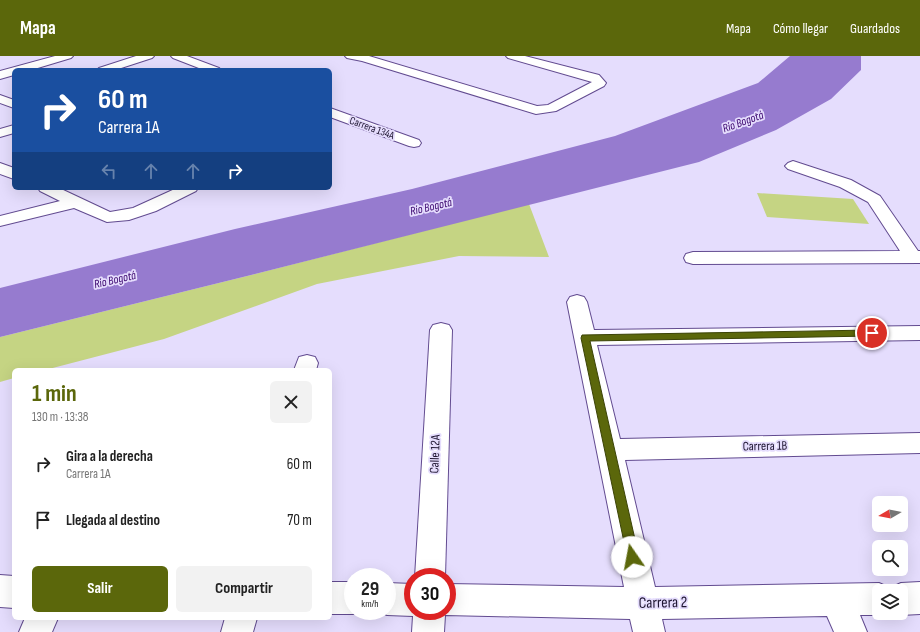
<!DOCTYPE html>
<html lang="es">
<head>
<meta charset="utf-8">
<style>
  body { margin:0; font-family:"Sofia Sans Condensed",sans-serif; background:#f2f2f2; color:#222; height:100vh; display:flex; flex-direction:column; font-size:15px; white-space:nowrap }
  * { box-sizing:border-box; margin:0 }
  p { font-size:13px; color:#767676 }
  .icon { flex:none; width:22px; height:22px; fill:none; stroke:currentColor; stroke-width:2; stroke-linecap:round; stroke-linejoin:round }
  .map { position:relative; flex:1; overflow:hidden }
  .drawer { position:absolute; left:12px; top:312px; width:320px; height:252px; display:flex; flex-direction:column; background:#fff; border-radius:6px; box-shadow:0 4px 16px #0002 }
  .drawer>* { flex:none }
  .banner { position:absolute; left:12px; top:12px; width:320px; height:122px; border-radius:6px; box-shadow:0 4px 16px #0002; background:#1a4fa0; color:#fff; overflow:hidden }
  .needle { width:26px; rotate:260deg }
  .controls { position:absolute; left:872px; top:440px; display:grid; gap:8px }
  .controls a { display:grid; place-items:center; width:36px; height:36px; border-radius:6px; background:#fff; box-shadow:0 4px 16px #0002; font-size:20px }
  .speed { position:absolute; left:344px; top:512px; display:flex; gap:8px; font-size:20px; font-weight:700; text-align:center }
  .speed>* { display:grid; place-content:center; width:52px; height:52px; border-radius:50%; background:#fff; box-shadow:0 4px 16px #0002; line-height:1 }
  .speed small { font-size:10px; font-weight:400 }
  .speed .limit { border:6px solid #d22; background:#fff; color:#111 }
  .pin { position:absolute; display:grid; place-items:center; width:34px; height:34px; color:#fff; margin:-17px; border:2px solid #fff; border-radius:50%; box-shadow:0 1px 4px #0007 }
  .me { position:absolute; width:44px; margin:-22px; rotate:348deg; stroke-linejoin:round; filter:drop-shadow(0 0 3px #0008) }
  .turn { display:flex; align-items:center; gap:14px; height:84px; padding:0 20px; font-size:18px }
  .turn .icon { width:52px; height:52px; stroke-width:2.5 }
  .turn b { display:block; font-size:28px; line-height:34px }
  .lanes { display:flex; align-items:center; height:38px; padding:0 20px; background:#0003; justify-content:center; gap:20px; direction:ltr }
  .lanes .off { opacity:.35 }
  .round { display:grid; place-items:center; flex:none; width:42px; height:42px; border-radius:6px; background:#f2f2f2 }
  .headline { display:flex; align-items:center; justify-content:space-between; height:68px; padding:0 20px }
  h1 { font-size:24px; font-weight:700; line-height:30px; color:#5b670b }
  .action { display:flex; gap:8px; margin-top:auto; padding:8px 20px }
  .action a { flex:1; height:46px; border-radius:6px; background:#5b670b; color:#fff; font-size:16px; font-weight:700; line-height:46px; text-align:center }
  .action a+a { background:#f2f2f2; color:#222 }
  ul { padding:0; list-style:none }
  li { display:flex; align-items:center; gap:12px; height:56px; padding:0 20px }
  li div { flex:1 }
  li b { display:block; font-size:15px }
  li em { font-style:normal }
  header { display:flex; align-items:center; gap:24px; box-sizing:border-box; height:56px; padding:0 20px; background:#5b670b; color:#fff }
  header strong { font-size:19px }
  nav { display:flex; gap:22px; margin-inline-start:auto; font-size:14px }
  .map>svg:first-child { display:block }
  .green { fill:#c5d483 }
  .water { fill:#967bcf }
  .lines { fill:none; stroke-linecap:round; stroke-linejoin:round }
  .minor-casing { stroke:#624b90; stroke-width:2 }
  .minor { fill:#fff; fill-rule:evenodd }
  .route { fill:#5b670b; stroke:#3b4307 }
  .labels { text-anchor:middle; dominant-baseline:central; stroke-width:3.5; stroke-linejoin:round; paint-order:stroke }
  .far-street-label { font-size:11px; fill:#1f1632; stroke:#e5ddfd }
  .far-water-label { font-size:12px; font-style:italic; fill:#37016b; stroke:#e5ddfd }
  .street-label { font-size:13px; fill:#1f1632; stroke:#e5ddfd }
  .near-street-label { font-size:16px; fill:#1f1632; stroke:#e5ddfd }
</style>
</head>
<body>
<header>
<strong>Mapa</strong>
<nav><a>Mapa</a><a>Cómo llegar</a><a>Guardados</a></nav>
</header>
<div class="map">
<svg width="920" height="576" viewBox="0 0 920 576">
  <rect width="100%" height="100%" fill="#e5ddfd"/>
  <g class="green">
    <polygon points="757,137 853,143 869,168 767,161"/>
    <polygon points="529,148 549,201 459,200 317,228 164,283 45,314 14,314 14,322 0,326 0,281 247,220"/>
  </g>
  <polygon class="water" points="790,0 861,0 861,14 831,43 776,74 699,106 247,220 0,281 0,232 235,173 412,133 615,80 758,27"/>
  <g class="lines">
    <defs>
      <g id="minor">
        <polygon points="55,0 73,0 71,2 31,14 14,14 14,19 0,23 0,15"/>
        <polygon points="136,0 154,0 152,2 115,14 97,14 99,12"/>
        <polygon points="171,0 187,0 219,12 221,14 204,14 173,2"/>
        <polygon points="345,0 369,0 537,50 548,49 592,26 508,2 506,0 525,0 599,19 606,27 604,30 556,55 536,58 362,5 347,2"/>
        <polygon points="0,39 14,44 14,52 0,47"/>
        <polygon points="330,52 419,84 421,87 419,90 414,91 409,90 330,61"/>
        <polygon points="14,69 14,77 0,81 0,73"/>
        <polygon points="793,105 851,124 880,140 918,195 920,195 920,207 693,208 686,206 684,202 686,198 693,196 900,195 868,146 840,131 788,113 785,110 788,107"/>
        <polygon points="0,107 14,112 14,123 0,118"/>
        <polygon points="38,132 59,132 110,156 133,152 177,132 198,132 196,135 156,155 129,164 107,166 74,152 0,170 0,160 60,145 40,135"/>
        <polygon points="577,239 584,241 587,246 594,274 920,270 920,284 597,289 620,383 920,377 920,397 625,404 655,531 879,527 890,532 901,527 920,526 920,558 901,559 897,557 901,557 901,535 879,535 879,557 883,557 879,559 860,559 867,576 834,576 827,560 662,563 665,576 633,576 630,563 445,559 444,576 412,576 413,560 387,559 378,555 387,555 387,527 413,528 413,555 447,555 447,528 624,531 567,246 570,241"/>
        <polygon points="441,267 449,269 452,274 445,521 415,521 430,274 433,269"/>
        <polygon points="307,299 315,301 318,307 316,314 294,314 299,301"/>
        <polygon points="0,519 14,520 14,552 0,551"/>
        <polygon points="330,526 353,526 353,555 360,555 353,558 330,558"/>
        <polygon points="25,562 58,562 52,576 19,576"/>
        <polygon points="225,562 257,562 253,576 221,576"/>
      </g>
    </defs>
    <use href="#minor" class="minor-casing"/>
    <use href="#minor" class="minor"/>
  </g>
  <polygon class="route" points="872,274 877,277 872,280 590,285 639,501 637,505 632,507 628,505 581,282 582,279"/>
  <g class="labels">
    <g class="far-street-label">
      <text transform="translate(372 72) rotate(20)">Carrera 134A</text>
    </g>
    <g class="far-water-label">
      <text transform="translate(743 66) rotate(-20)">Río Bogotá</text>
      <text transform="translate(431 151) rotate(-13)">Río Bogotá</text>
      <text transform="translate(115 224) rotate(-13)">Río Bogotá</text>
    </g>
    <g class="street-label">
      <text transform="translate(765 390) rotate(-1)">Carrera 1B</text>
      <text transform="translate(435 398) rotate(-88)">Calle 12A</text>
    </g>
    <g class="near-street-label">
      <text transform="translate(663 547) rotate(-1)">Carrera 2</text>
    </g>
  </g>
</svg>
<div class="controls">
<a><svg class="needle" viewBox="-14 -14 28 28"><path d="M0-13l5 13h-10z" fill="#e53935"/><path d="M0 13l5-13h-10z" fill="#767676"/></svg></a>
<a><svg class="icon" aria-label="search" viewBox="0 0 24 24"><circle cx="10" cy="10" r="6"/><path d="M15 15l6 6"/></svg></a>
<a><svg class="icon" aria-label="layers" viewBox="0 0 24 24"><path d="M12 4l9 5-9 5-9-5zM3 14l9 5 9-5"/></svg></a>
</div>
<div class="speed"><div>29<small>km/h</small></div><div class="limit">30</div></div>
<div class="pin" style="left:872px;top:277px;background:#d93025"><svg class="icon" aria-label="arrive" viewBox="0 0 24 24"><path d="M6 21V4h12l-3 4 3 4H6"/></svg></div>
<svg class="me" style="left:632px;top:501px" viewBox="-20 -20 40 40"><circle r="19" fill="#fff"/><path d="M0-13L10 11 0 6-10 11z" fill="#5b670b"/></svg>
<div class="banner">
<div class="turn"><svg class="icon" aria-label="right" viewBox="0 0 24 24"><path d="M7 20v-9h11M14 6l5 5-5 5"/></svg><div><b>60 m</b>Carrera 1A</div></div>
<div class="lanes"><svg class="icon off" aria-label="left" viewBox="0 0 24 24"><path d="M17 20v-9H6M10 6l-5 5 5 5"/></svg><svg class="icon off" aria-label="ahead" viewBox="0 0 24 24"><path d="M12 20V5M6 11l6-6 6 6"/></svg><svg class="icon off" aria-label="ahead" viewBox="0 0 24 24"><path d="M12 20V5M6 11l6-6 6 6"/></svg><svg class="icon" aria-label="right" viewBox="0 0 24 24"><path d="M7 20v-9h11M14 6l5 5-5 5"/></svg></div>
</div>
<section class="drawer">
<div class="headline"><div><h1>1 min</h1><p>130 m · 13:38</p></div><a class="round"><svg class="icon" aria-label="close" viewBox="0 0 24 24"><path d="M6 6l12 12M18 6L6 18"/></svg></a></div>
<ul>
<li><svg class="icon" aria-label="right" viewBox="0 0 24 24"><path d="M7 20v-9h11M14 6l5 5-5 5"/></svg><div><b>Gira a la derecha</b><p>Carrera 1A</p></div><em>60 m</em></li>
<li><svg class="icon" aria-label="arrive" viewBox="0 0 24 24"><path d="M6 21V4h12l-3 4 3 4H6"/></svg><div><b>Llegada al destino</b></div><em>70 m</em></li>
</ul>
<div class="action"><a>Salir</a><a>Compartir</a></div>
</section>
</div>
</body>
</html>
